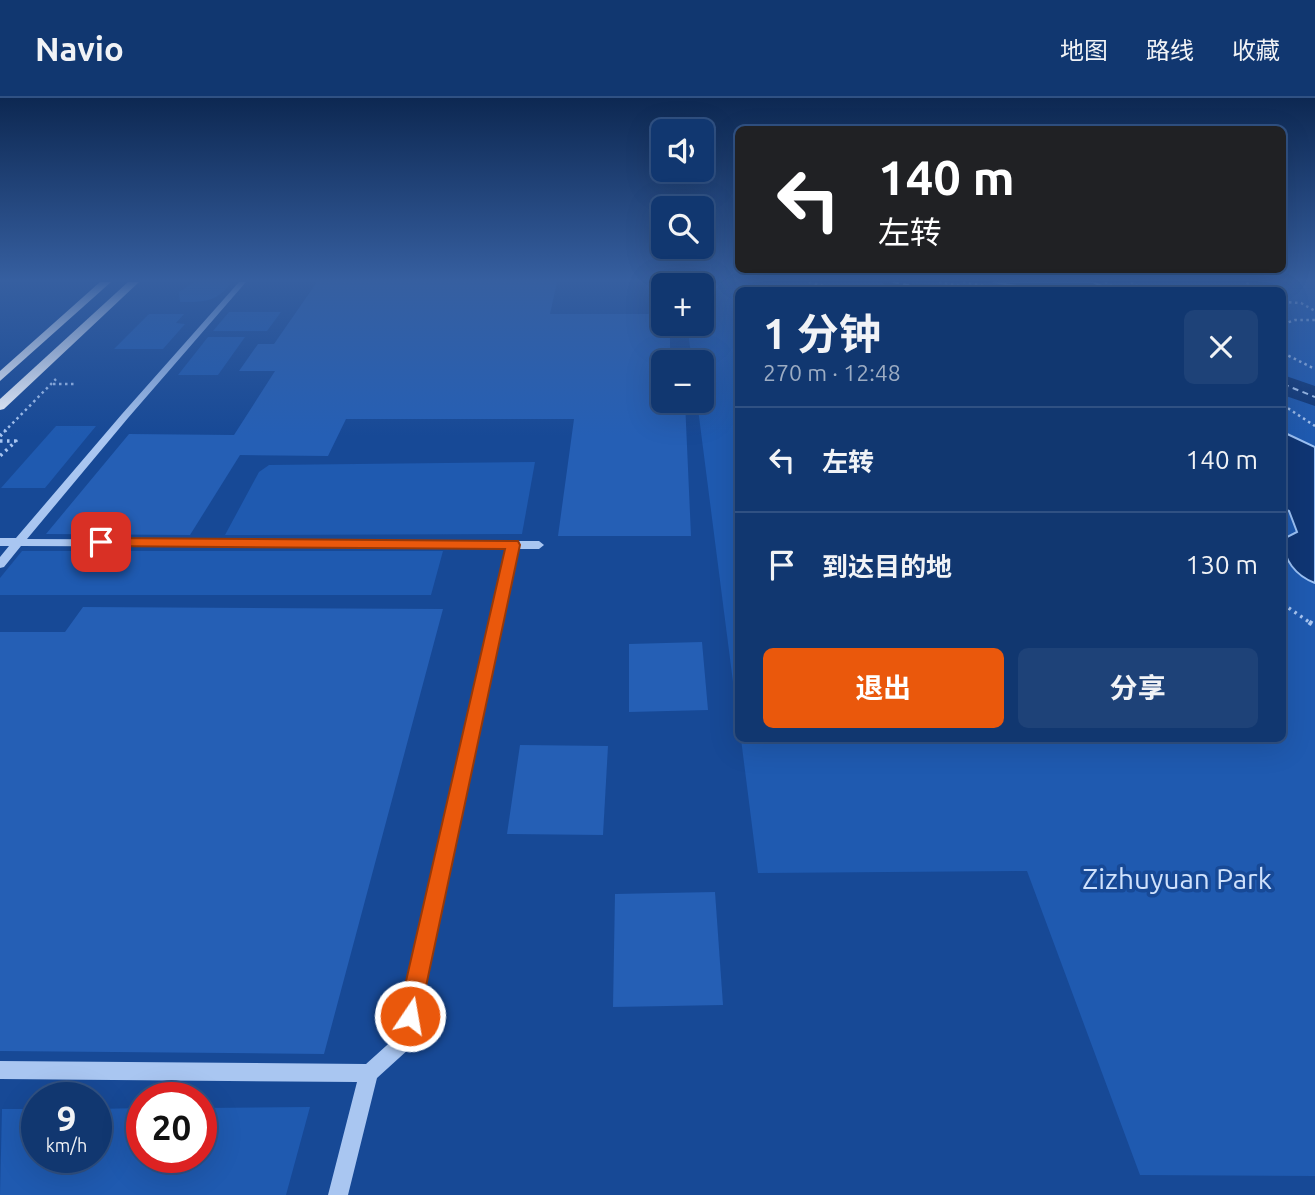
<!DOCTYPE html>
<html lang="zh">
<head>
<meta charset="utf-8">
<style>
  body { margin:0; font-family:Ubuntu,"Noto Sans SC",sans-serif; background:#1e4278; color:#f1f3f6; height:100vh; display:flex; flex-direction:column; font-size:26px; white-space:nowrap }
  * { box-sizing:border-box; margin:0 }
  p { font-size:23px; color:#9cacc3 }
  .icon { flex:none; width:38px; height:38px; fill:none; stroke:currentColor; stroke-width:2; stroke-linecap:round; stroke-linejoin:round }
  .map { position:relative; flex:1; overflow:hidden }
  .sheet { position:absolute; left:735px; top:189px; width:551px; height:455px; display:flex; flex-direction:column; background:#113770; border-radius:10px; box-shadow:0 7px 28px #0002,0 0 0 2px #305183 }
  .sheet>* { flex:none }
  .top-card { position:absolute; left:735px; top:28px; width:551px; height:147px; border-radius:10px; box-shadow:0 7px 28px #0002,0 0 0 2px #305183; background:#202124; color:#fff; overflow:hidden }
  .fabs { position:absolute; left:651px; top:21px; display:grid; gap:14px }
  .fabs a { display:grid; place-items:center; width:63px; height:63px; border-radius:10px; background:#113770; box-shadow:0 7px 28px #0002,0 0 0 2px #305183; font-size:35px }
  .speed { position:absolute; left:21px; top:984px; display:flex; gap:14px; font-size:35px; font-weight:700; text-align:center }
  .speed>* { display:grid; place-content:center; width:91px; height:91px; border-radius:50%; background:#113770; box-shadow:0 7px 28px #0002,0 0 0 2px #305183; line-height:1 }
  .speed small { font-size:18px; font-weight:400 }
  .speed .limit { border:10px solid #d22; background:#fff; color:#111 }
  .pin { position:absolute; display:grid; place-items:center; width:60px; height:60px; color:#fff; margin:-30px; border-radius:14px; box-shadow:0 4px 10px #0006 }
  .me { position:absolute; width:77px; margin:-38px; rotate:12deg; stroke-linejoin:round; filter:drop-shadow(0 0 5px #0008) }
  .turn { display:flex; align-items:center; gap:24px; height:147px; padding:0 28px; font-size:32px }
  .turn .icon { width:91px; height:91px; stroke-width:2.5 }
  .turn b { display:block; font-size:49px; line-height:60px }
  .round { display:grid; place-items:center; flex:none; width:74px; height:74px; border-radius:10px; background:#1e4278 }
  .head { display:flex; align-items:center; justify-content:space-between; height:119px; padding:0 28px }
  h1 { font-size:42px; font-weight:700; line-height:52px }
  .button { display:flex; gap:14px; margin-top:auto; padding:14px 28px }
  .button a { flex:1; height:80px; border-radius:10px; background:#ea580c; color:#fff; font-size:28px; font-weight:700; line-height:80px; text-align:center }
  .button a+a { background:#1e4278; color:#f1f3f6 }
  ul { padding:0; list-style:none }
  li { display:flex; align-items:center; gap:21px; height:105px; padding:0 28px; border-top:2px solid #305183 }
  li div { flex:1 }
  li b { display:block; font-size:26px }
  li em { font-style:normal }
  header { display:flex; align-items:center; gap:42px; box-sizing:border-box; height:98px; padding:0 35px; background:#113770; border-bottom:2px solid #305183 }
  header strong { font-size:33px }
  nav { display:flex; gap:38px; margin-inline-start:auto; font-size:24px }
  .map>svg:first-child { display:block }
  .green { fill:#1f5ab0 }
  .water { fill:#0f3573; stroke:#9bc1f4; stroke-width:2 }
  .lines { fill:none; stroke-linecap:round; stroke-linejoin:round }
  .river { fill:#0f3573; fill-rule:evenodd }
  .ferry { stroke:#b5d1f8; stroke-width:2; stroke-dasharray:6 4.5; stroke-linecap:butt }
  .building { fill:#255fb5 }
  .path-far2 { stroke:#a9c6f1; stroke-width:2.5; stroke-dasharray:2.5 3.5; stroke-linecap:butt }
  .path-far1 { stroke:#a9c6f1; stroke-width:3.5; stroke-dasharray:2.5 4.5; stroke-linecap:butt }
  .path { stroke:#a9c6f1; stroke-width:5; stroke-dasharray:3.5 6; stroke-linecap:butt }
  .minor { fill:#a9c6f1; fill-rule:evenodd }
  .major { fill:#f3f7ff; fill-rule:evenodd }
  .route { fill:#ea580c; stroke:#983908; stroke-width:2 }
  .labels { text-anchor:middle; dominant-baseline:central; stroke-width:7; stroke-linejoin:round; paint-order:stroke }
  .near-park-label { font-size:28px; fill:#d0e2fc; stroke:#174996 }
</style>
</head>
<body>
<header>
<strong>Navio</strong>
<nav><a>地图</a><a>路线</a><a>收藏</a></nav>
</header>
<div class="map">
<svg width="1315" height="1097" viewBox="0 0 1315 1097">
  <rect width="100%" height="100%" fill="#174996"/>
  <g class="green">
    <path d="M194 184H229L230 186C216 205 202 204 180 204L179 194Z"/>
    <polygon points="681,184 1315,184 1315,1078 1140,1077 1027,773 758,775 741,641 1283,640 1283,192 738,192 738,623 697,303 702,303 702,264 692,264 687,226 702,226 702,187 682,187"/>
    <polygon points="229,214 281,214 267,233 213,233"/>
    <polygon points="149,216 184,216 176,225 185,226 163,251 114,251"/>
    <polygon points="208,239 245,239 218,277 178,277"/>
    <polygon points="56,328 96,328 45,390 1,390"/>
    <polygon points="535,364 522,436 225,437 259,374 269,367"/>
    <polygon points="22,453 443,453 431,497 0,497 0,480"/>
    <polygon points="310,1009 286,1097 0,1097 2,1011 37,1011 37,1059 96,1059 96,1011 142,1010 142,1059 201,1059 201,1010"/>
  </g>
  <g class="water">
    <polygon points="993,184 1093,184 1110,192 1040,192"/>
    <path d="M1283 334 1315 349V485C1296 478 1283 462 1283 441L1297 434 1289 413 1283 410Z"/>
  </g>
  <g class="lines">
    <g class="river">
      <polygon points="882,184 945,187 949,192 899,192 885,189"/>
      <polygon points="1283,277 1315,288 1315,308 1283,297"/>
    </g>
    <g class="ferry">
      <polyline points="893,184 933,192"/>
      <polyline points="1283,286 1315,299"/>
    </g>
  </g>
  <g class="building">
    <polygon points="317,184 557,184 550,216 663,216 663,226 670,226 670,264 663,264 663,303 685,303 691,438 558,438 574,321 346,321 328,358 240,357 190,437 46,436 129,336 234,337 275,273 239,273 258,246 274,246"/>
    <polygon points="83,509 443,511 324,956 0,953 0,534 65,534"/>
    <polygon points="702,544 708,612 629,614 629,546"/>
    <polygon points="520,647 608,648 603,737 507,736"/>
    <polygon points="715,794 723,907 613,909 615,796"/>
  </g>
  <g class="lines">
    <g class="path-far2">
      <polyline points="809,184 839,192"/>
      <polyline points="939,184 981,192"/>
      <polyline points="963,184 1005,192"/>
      <polyline points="1105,184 1118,192"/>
      <polyline points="1131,184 1143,192"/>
      <polyline points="1248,184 1247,187 1260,192"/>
      <polyline points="1283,204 1301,205 1315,213"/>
      <polyline points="1283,226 1295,222 1315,222"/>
      <polyline points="1283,255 1315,271"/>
      <polyline points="53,286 74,286"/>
      <polyline points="1283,307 1315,328"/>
      <polyline points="4,334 56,281"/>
    </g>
    <g class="path-far1">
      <polyline points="0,338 6,332"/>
      <polyline points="0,343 16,343 0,358"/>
      <polyline points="1283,506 1312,526"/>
    </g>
    <polyline class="path" points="1309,524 1315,528"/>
    <polygon class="minor" points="239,184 246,184 128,320 27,441 539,443 544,447 539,451 518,451 413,944 410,950 377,980 348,1097 328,1097 357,984 0,981 0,963 366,966 396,939 507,450 21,448 4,469 0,470 0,459 9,448 0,448 0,440 16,440 122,316"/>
    <g class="major">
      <polygon points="100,184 111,184 0,283 0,273"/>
      <polygon points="128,184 139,184 4,311 0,312 0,301"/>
    </g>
  </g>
  <linearGradient id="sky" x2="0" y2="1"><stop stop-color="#0d2852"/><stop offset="0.54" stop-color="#365fa0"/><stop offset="1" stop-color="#365fa0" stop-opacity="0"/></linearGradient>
  <rect width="1315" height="338" fill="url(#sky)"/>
  <polygon class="route" points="101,440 518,443 520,447 418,926 410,929 402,926 398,918 505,451 96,448 94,444"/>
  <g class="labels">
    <g class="near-park-label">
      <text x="1177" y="780">Zizhuyuan Park</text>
    </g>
  </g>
</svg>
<div class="fabs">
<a><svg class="icon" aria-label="sound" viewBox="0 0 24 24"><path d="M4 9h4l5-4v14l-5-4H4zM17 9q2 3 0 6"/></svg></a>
<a><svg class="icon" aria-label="search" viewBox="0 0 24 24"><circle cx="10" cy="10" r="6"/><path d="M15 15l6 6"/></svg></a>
<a>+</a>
<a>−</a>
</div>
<div class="speed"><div>9<small>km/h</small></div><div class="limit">20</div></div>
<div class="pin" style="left:101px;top:444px;background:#d93025"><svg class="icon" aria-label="arrive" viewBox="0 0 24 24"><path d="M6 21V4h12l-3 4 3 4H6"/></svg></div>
<svg class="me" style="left:410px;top:918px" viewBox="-20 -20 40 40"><circle r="17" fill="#ea580c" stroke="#fff" stroke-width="3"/><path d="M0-11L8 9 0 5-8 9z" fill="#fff"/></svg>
<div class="top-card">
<div class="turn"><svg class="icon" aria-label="left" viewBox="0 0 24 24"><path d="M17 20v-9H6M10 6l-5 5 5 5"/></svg><div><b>140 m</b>左转</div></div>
</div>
<section class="sheet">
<div class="head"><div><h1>1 分钟</h1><p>270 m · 12:48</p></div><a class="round"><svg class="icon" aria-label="close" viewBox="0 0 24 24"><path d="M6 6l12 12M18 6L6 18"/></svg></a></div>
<ul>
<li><svg class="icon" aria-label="left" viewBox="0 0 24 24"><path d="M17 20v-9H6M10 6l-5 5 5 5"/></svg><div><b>左转</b></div><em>140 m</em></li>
<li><svg class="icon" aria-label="arrive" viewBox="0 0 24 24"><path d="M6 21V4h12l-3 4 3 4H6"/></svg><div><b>到达目的地</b></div><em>130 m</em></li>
</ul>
<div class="button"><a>退出</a><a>分享</a></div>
</section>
</div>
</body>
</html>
